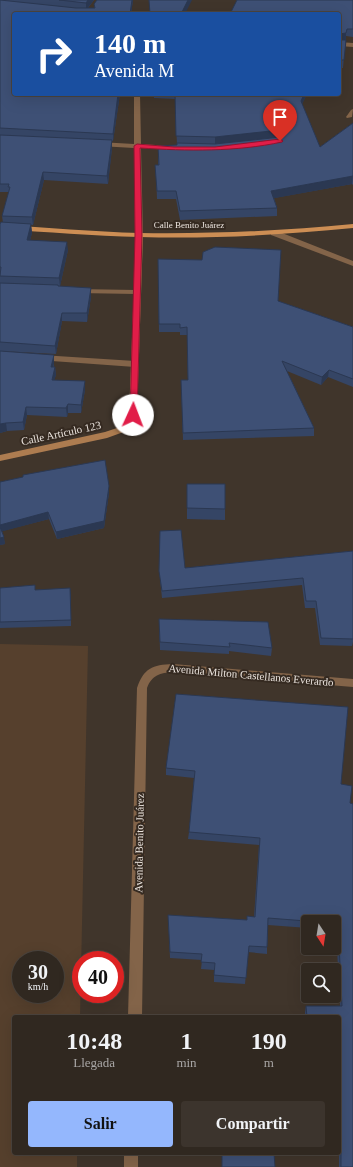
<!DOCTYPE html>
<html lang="es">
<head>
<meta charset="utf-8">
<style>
  body { margin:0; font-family:Georgia,serif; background:#3c342d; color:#f1f3f6; height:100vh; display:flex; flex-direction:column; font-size:15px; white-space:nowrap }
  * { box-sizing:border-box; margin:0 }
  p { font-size:13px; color:#a8a6a5 }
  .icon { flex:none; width:22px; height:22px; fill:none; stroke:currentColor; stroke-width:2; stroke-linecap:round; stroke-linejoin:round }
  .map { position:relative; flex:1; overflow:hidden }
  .panel { position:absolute; left:12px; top:1015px; width:329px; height:140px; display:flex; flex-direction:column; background:#302820; border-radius:4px; box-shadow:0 4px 16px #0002,0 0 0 1px #4b443e }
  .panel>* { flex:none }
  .hud { position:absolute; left:12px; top:12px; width:329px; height:84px; border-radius:4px; box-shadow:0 4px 16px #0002,0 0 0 1px #4b443e; background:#1a4fa0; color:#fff; overflow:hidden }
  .needle { width:26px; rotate:168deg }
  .buttons { position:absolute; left:301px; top:915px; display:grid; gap:8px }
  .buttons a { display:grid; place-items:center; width:40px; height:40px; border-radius:4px; background:#302820; box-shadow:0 4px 16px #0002,0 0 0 1px #4b443e; font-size:20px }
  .speed { position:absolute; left:12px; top:951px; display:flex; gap:8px; font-size:20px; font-weight:700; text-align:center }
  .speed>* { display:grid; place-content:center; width:52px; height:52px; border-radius:50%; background:#302820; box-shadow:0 4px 16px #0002,0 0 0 1px #4b443e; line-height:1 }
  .speed small { font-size:10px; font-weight:400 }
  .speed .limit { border:6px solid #d22; background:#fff; color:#111 }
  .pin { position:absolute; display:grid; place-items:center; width:34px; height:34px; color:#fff; margin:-41px -17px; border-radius:50% 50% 50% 0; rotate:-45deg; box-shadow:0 0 4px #0007 }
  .pin .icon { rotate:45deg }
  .me { position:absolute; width:44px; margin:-22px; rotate:2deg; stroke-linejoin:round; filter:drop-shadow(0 0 3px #0008) }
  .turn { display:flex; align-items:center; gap:14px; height:84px; padding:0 16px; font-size:18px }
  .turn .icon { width:52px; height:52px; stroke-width:2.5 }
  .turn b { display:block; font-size:28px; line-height:34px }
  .eta { display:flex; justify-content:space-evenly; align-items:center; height:68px; text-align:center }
  .eta b { font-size:24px; font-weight:700; line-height:28px }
  .button { display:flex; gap:8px; margin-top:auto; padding:8px 16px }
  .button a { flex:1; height:46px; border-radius:4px; background:#94b7fd; color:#111; font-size:16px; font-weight:700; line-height:46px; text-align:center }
  .button a+a { background:#3c342d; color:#f1f3f6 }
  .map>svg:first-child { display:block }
  .green { fill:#56402d; fill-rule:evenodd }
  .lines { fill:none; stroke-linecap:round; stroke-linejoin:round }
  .lane { fill:#836449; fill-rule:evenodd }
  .street { fill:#836449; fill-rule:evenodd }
  .secondary { fill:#ad7c50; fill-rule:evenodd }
  .primary { fill:#cd8e54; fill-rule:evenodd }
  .wall { fill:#354565 }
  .shaded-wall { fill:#2b3852 }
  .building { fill:#3e5075; stroke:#2b3852 }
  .route { fill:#e11d48; stroke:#92132f }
  .labels { text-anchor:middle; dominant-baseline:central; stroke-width:4; stroke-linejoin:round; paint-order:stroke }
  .far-street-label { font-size:9px; fill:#ebe4de; stroke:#352a21 }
  .street-label { font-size:11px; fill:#ebe4de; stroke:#352a21 }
</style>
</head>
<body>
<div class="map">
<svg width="353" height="1167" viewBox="0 0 353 1167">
  <rect width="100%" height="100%" fill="#40352b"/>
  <path class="green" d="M0 644 88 646 80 1017H14V1153H77V1167H0ZM21 960H55V994H21Z"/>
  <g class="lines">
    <polygon class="lane" points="271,231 277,231 353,261 353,266 271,235"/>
    <g class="street">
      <polygon points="339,42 353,43 353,47 339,46"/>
      <polygon points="134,94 140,94 141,144 170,146 173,148 170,150 141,148 143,235 139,237 135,235 134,148 99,146 96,144 99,142 134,144"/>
      <polygon points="353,109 352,117 347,118 346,117 351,110"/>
      <polygon points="75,289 136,290 140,292 136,294 78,293 75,293"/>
      <polygon points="41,355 135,361 139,364 135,367 38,360 37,358"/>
      <path d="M173 664 353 679V687L173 672C160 673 152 675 147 688L142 1017H128L137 688C144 668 152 665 173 664Z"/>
      <rect x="124" y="1153" width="14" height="14"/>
    </g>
    <polygon class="secondary" points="136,233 142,233 143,235 137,415 129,430 107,438 0,461 0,455 105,432 123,426 129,415"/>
    <path class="primary" d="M353 224V228C282 235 211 239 140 237 93 236 47 232 0 229V225C47 227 93 232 140 233 211 234 282 231 353 224Z"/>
  </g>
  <g class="wall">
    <polygon points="0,0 94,0 88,8 94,8 94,4 133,0 131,14 14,14 120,94 113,141 112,141 112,148 108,184 44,180 33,225 31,225 32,233 30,240 68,250 60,286 58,286 91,297 87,322 62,321 56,354 0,351 0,224 3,223 2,216 9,192 0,192"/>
    <polygon points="353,0 353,37 346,36 343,68 339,68 339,14"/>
    <polygon points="154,94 307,94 302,104 320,147 353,123 353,185 352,184 274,198 277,208 277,216 180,220 176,199 157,199 156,173 158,165 158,146 177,145 175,99 154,98"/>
    <polygon points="158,259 278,301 353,327 353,387 328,377 321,385 287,371 314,428 314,436 183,440 181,380 188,380 187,335 180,335 180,332 159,332"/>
    <polygon points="0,351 54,363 54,367 55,367 56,375 54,380 85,390 81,413 68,413 67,417 27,415 24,430 7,431 0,433"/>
    <polygon points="23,475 109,486 109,493 104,528 57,539 49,519 2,531 5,544 0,545 0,482 23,477"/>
    <polygon points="187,484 225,509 225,520 187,519"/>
    <polygon points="160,531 185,568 353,551 353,642 352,646 320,645 315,608 305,608 302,585 162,598 160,579"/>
    <polygon points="0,588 35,590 71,594 71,626 0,628"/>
    <polygon points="159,619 272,648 271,656 229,651 229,654 160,650"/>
    <polygon points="166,768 341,784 350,803 353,1167 339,1167 339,1017 305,1017 305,1012 306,1006 340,1006 336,930 334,930 334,922 308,922 308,928 268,925 267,947 267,954 248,952 245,984 214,982 214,970 201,969 202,960 170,958 168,915 246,920 254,917 259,845 188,839 189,832 194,778 166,775"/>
  </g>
  <g class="shaded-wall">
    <polygon points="88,0 94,0 86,10 86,3"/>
    <polygon points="132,0 133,0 131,14 130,14"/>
    <polygon points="188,0 192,0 185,14 181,14"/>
    <polygon points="346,33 346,41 339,42 339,34"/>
    <polygon points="118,94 120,94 113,141 113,134"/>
    <polygon points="304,94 307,94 300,108 301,101"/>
    <polygon points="280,130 280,138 215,144 215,137"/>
    <polygon points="112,140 112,148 108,184 107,176"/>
    <polygon points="43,172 44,180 33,225 32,217"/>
    <polygon points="353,176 352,184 270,199 271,191"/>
    <polygon points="31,224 32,233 28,248 27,240"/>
    <polygon points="67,242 68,250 60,286 59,278"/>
    <polygon points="91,288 91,297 87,322 87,313"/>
    <polygon points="62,313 62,321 56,354 55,346"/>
    <polygon points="54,355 54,363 52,375 51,367"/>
    <polygon points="55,367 56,375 52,388 52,380"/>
    <polygon points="329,370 328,377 321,385 322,377"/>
    <polygon points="85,381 85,390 81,413 81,405"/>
    <polygon points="68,404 68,413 67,417 66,408"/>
    <polygon points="26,407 27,415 24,430 23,422"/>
    <polygon points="6,423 7,431 0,433 0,424"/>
    <polygon points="109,486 109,493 104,528 57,539 56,532"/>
    <polygon points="48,512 49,519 0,532 0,525"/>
    <polygon points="4,537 5,544 0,545 0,538"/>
    <polygon points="70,588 71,594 71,626 71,620"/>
  </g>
  <g class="building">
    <polygon points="0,0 76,8 95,8 94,4 97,0 132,0 130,14 14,14 14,94 118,94 113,134 0,128"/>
    <polygon points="59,0 88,0 86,3"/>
    <polygon points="149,0 188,0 181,14 150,14"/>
    <polygon points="237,0 353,0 353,29 347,29 346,33 339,34 339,14 230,14"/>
    <polygon points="339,40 346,40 344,60 339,60"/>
    <polygon points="175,94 304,94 301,101 320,147 353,123 353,176 271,191 277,208 180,211 176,191 157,191 155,165 159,165 158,146 177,145 177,143 215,144 281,137 285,133 280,130 215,137 176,136"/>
    <polygon points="0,135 112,140 107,176 43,172 32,217 2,216 10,187 8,187 9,184 0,184"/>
    <polygon points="1,222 31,224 27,240 67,242 59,278 0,276 1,267 0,267 0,224"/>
    <polygon points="215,247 281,250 278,301 353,327 353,379 329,370 322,377 282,361 314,428 183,433 181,380 188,380 187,327 180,328 180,324 159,324 158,259 202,260 203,252"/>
    <polygon points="0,283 58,285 58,286 91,288 87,313 62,313 55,346 0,342"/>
    <polygon points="0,351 54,355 51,367 55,367 52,380 85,381 81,405 68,404 66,408 26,407 23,422 6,423 0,424"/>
    <polygon points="105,460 109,486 104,521 56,532 48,512 0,525 0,482 23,477 23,475"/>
    <polygon points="187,484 225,484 225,509 187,508"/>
    <polygon points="0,527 4,537 0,538"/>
    <polygon points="181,530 185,568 353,551 353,639 321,638 316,601 306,601 303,578 162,591 159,571 160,531"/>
    <polygon points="35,585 35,590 70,588 71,620 0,622 0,588"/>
    <polygon points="159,619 268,622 272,648 229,643 230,647 160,642"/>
    <polygon points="176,694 348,707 341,784 352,786 350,803 353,804 353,1167 341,1167 341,1142 339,1142 339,1017 307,1017 306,1006 342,1006 338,923 334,923 334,922 319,922 268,918 267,947 249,946 246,978 214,975 215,963 201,962 202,954 170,952 168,915 247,920 247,916 255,917 260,838 189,832 195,771 166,768"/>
    <polygon points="222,1153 274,1153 275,1167 222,1167"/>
  </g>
  <path class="route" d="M280 139 283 141 282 142C236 152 187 151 140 148L142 235 137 415 136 417H130L135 235 134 146 137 144 174 147H215Z"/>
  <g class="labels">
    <g class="far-street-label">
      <text x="189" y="225">Calle Benito Juárez</text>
    </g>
    <g class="street-label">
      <text transform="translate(61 433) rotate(-12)">Calle Artículo 123</text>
      <text transform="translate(251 675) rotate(5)">Avenida Milton Castellanos Everardo</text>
      <text transform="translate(139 843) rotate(-89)">Avenida Benito Juárez</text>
    </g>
  </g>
</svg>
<div class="buttons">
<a><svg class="needle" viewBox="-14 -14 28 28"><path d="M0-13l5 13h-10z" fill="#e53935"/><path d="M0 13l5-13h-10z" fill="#a8a6a5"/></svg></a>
<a><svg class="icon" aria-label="search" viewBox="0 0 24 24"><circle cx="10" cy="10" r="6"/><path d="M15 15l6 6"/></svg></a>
</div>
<div class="speed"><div>30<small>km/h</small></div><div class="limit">40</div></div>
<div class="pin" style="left:280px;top:141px;background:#d93025"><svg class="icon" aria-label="arrive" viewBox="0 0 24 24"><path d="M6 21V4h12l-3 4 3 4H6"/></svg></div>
<svg class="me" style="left:133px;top:415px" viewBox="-20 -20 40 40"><circle r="19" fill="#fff"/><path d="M0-13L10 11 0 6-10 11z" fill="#e11d48"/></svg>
<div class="hud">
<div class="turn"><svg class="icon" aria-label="right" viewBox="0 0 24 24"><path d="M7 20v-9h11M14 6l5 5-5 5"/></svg><div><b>140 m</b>Avenida M</div></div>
</div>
<section class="panel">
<div class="eta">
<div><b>10:48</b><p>Llegada</p></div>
<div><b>1</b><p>min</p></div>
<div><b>190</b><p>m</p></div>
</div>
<div class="button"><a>Salir</a><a>Compartir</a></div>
</section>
</div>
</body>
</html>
